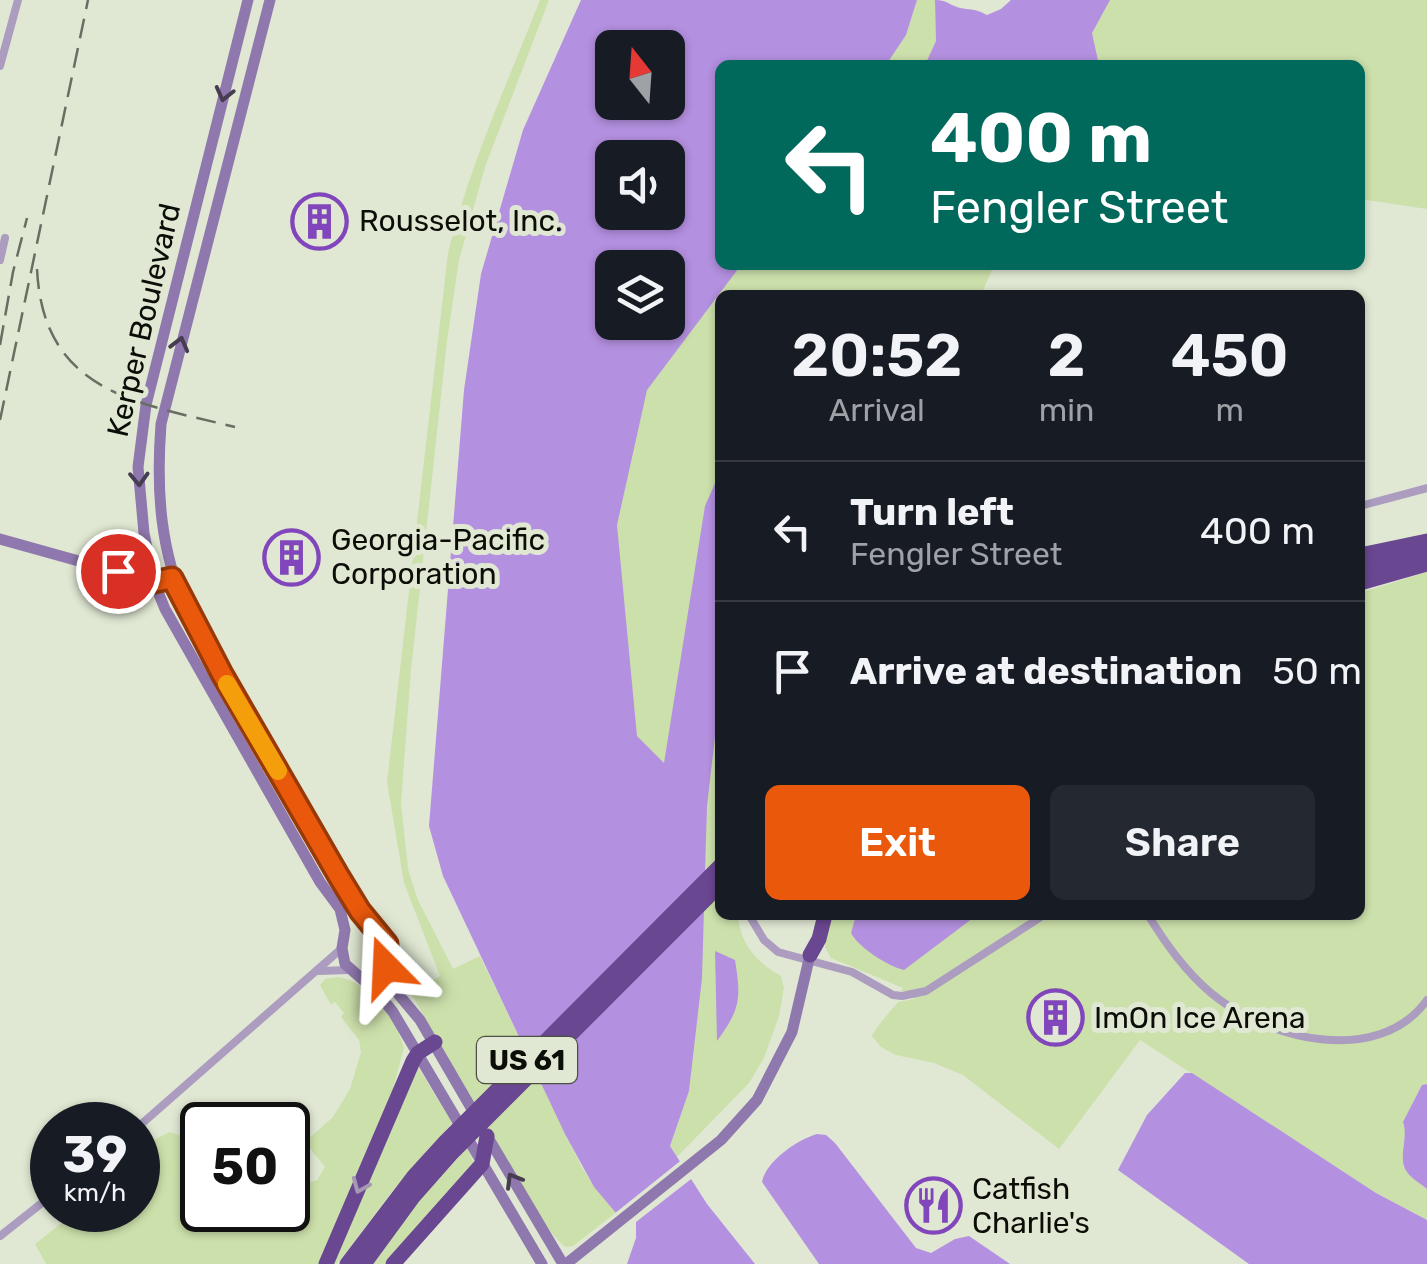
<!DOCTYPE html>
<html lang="en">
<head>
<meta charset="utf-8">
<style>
  body { margin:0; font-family:Rubik,sans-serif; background:#242831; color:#f1f3f6; height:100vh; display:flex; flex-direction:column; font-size:38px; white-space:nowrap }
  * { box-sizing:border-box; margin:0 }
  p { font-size:32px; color:#9ea1a6 }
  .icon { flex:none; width:55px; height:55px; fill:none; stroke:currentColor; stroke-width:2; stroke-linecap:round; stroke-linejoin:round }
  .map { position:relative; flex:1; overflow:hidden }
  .sheet { position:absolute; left:715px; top:290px; width:650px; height:630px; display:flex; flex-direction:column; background:#171b24; border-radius:15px; box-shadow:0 2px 8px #0004 }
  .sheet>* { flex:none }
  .banner { position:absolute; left:715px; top:60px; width:650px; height:210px; border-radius:15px; box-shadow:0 2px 8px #0004; background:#00695c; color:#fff; overflow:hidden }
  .needle { width:65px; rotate:343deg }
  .fabs { position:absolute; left:595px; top:30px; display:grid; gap:20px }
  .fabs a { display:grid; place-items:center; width:90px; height:90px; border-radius:15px; background:#171b24; box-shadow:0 2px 8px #0004; font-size:50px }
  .speed { position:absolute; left:30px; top:1102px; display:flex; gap:20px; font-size:50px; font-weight:700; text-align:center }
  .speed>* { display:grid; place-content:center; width:130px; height:130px; border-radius:50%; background:#171b24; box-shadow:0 2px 8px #0004; line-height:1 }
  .speed small { font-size:25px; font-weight:400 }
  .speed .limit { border:5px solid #111; border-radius:15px; background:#fff; color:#111 }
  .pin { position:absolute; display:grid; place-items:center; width:85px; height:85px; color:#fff; margin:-42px; border:5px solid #fff; border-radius:50%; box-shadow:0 2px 10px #0007 }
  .me { position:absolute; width:110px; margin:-55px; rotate:339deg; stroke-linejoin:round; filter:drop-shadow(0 0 8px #0008) }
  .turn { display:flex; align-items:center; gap:35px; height:210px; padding:0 50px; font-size:45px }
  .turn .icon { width:130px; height:130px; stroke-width:2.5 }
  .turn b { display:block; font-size:70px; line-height:85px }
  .eta { display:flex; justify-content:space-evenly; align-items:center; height:170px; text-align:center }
  .eta b { font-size:60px; font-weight:600; line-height:70px }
  .button { display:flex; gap:20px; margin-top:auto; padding:20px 50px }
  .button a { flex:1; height:115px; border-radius:15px; background:#ea580c; color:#fff; font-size:40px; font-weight:600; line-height:115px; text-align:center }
  .button a+a { background:#242831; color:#f1f3f6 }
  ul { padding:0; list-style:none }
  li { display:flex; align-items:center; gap:30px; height:140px; padding:0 50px; border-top:2px solid #363941 }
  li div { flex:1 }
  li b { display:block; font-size:38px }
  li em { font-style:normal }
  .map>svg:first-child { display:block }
  .green { fill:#cce0ab }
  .water { fill:#b490e0; fill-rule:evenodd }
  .pier { fill:#e0e8d3 }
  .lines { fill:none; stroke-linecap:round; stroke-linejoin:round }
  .street { stroke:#ab9cc0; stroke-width:8 }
  .secondary { stroke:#8f78ad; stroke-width:11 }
  .highway { stroke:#6a4791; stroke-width:15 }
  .rail { stroke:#6a6e62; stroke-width:2.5; stroke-dasharray:20 10; stroke-linecap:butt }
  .oneway { stroke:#463d52 }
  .oneway2 { stroke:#a598b2 }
  .route-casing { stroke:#983908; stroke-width:25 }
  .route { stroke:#ea580c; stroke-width:18 }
  .slow { stroke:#f59e0b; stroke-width:18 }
  .labels { text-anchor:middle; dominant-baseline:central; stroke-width:10; stroke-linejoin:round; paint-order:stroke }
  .shield { fill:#e0e8d3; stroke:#4b4f44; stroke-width:2.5 }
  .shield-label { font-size:28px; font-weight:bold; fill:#0b0d07 }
  .poi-label { font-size:30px; fill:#0b0d07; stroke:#e0e8d3; text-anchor:start }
  .street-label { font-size:30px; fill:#0b0d07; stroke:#e0e8d3 }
</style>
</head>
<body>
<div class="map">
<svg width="1427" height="1264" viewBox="0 0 1427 1264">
  <rect width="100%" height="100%" fill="#e0e8d3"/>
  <g class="green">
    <path d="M540 0H549L485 167 459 260 447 341 411 670 401 803 408 869 417 898 453 969 480 956 581 1166 594 1187 618 1211 573 1246 566 1247C538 1232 434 1034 411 993L440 976 404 883 387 782 448 253C469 166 507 84 540 0Z"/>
    <polygon points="917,0 935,0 936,36 942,65 886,65 906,35"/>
    <polygon points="1106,0 1427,0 1427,209 1360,199 1360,65 1090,65 1091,33"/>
    <path d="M720 265H994L981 295H720V915H738C740 944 756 962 781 976L784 988 779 1016 764 1058 749 1083 677 1157 670 1146 689 1091 691 1072 696 947 665 812 594 659 619 415Z"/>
    <path d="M1427 572V1084L1422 1085C1414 1106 1394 1153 1408 1172 1412 1178 1421 1184 1427 1189V1220L1376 1193 1140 1040 1059 1149 963 1075 934 1063 896 1055 881 1047 872 1036C875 1028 891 1011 898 1002L914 999 906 991H901L903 988 831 958 825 947 831 915H1360V593Z"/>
    <path d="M338 977C370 982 396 1018 404 1048L388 1107 320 1264H46L35 1244 78 1210H138V1162L150 1152 149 1142 170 1132 202 1143V1210H288V1190L317 1180 325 1167 305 1142 333 1117 350 1089 361 1052 359 1040 341 1017 344 1013 335 1002 331 1005 320 985 325 979Z"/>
    <polygon points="418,1067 452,1123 394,1189 337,1264 333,1264"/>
    <polygon points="467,1148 474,1163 387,1264 373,1264 414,1207"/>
  </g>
  <g class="water">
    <path d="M581 0H917L906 35 886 65H720V265H741L647 390 617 525 637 736 664 763 705 506 720 472V693L707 806 702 978 689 1091 670 1146 707 1204 755 1264H621L632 1232 594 1187 565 1134 443 876 429 826 464 390 481 274 523 130ZM612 48H668V102H612ZM612 158H668V212H612ZM612 268H668V322H612Z"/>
    <path d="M935 0C947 0 948 4 957 7 969 11 973 7 987 15L1001 9 1011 0H1110L1092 33 1099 65H925L936 41Z"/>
    <path d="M856 915H977L904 970C888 966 859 948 851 933Z"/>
    <path d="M715 951 735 960C741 998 741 1008 717 1041Z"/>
    <polygon points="1185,1073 1192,1073 1376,1193 1427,1220 1427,1264 1249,1264 1118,1170 1147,1115"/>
    <path d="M1427 1084V1189C1421 1184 1411 1178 1407 1172 1397 1157 1409 1138 1403 1122L1422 1085Z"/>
    <path d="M817 1134 826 1135 835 1143 916 1248 931 1253 955 1239 969 1236 1010 1264H819L762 1182C766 1161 797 1140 817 1134Z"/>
  </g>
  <polygon class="pier" points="684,1158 695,1176 636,1222 636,1238 627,1264 616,1264 627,1232 614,1214"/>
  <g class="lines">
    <g class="street">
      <polyline points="0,66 18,0"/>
      <polyline points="0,260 5,238"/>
      <polyline points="1360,506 1427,488"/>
      <polyline points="749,915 764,940 778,952 852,972 893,995 902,996 926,991 1044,915"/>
      <path d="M1148 915C1166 944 1185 971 1211 993 1266 1039 1378 1068 1427 1000"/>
      <polyline points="318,971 349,970"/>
      <polyline points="138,1127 341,949"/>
      <polyline points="0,1236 52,1195"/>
    </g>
    <g class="secondary">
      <polyline points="248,0 146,405 138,467 144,533 154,582 165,609 320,882 340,909 345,930 342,948 345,964 377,992 393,1012 542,1264"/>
      <path d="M270 0 161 424C156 491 160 552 188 613L359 911 387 943 389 983 420 1020 477 1118"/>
      <polyline points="0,539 154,582 172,578"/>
      <polyline points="486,1134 563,1264"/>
      <polyline points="566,1264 721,1140 757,1100 792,1032 810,955"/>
    </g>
    <g class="highway">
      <polyline points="1360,555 1427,541"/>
      <polyline points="1360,570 1427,551"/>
      <polyline points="1360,583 1427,564"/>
      <polyline points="810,955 819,939 825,915"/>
      <polyline points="326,1264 413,1061 418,1053 435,1042"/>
      <polyline points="347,1264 414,1176 445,1142 720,866"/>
      <polyline points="364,1264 413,1197 451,1154 720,885"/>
      <polyline points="393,1264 482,1164 487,1136"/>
    </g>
    <g class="rail">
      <path d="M37 269C43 393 138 403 235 427"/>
      <polyline points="0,345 13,272 27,218"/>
      <polyline points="0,420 88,0"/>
    </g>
  </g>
  <defs><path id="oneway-chevron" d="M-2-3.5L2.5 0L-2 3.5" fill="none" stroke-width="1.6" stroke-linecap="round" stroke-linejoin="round" transform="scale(2.5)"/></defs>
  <g class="oneway">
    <use href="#oneway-chevron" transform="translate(224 94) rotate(104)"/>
    <use href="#oneway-chevron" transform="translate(180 344) rotate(-75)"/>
    <use href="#oneway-chevron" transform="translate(139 479) rotate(88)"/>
    <use href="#oneway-chevron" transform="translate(513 1180) rotate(-121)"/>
  </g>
  <use class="oneway2" href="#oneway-chevron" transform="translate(360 1186) rotate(113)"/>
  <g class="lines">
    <defs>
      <polyline id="route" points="118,571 154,582 172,578 222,674 338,875 360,911 387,944 386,967"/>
    </defs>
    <use href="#route" class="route-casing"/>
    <use href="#route" class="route"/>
    <polyline class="slow" points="227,684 278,771"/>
  </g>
  <defs>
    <symbol id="building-ring" viewBox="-11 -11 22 22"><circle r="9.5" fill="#e0e8d3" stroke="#8146bb" stroke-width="1.5"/><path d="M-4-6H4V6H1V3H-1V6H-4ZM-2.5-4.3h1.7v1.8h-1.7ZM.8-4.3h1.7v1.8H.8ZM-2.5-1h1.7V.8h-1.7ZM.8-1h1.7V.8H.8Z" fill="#8146bb"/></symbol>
    <symbol id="restaurant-ring" viewBox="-11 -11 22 22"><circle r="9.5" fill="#e0e8d3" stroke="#8146bb" stroke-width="1.5"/><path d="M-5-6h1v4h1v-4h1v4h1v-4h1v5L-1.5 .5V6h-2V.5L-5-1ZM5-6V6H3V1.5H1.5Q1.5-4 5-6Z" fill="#8146bb"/></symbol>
  </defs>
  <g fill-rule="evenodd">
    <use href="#building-ring" x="288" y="190" width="63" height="63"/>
    <use href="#building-ring" x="260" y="526" width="63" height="63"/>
    <use href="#building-ring" x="1024" y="986" width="63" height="63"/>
    <use href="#restaurant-ring" x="902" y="1174" width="63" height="63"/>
  </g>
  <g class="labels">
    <rect class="shield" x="477" y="1037" width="100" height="46" rx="8"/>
    <g class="shield-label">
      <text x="527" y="1060">US 61</text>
    </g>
    <g class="poi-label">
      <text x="359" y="221">Rousselot, Inc.</text>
      <text x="331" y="540">Georgia-Pacific<tspan x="331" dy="34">Corporation</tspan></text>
      <text x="1094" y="1018">ImOn Ice Arena</text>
      <text x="972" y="1189">Catfish<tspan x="972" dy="34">Charlie's</tspan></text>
    </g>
    <g class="street-label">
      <text transform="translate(144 320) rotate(-77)">Kerper Boulevard</text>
    </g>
  </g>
</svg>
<div class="fabs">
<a><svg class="needle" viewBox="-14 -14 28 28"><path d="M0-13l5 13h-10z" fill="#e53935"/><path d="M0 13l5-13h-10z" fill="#9ea1a6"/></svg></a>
<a><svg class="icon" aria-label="sound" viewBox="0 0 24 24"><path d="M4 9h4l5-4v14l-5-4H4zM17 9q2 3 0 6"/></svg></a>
<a><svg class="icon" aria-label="layers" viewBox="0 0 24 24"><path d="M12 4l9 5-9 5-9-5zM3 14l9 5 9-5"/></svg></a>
</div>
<div class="speed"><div>39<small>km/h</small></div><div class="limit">50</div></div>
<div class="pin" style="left:118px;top:571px;background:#d93025"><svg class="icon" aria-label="arrive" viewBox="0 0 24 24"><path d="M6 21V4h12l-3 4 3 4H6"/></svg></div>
<svg class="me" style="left:386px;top:967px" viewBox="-20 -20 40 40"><path d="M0-17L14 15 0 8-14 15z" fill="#ea580c" stroke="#fff" stroke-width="4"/></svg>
<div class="banner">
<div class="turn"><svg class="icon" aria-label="left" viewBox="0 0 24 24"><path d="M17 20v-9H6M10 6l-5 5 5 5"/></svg><div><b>400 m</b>Fengler Street</div></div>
</div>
<section class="sheet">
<div class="eta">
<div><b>20:52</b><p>Arrival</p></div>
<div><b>2</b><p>min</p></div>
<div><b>450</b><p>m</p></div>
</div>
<ul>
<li><svg class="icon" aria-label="left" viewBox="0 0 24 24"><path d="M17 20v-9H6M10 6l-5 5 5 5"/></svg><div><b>Turn left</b><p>Fengler Street</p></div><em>400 m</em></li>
<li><svg class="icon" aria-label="arrive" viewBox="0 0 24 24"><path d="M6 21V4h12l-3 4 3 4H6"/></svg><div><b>Arrive at destination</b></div><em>50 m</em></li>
</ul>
<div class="button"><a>Exit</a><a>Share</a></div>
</section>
</div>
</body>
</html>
